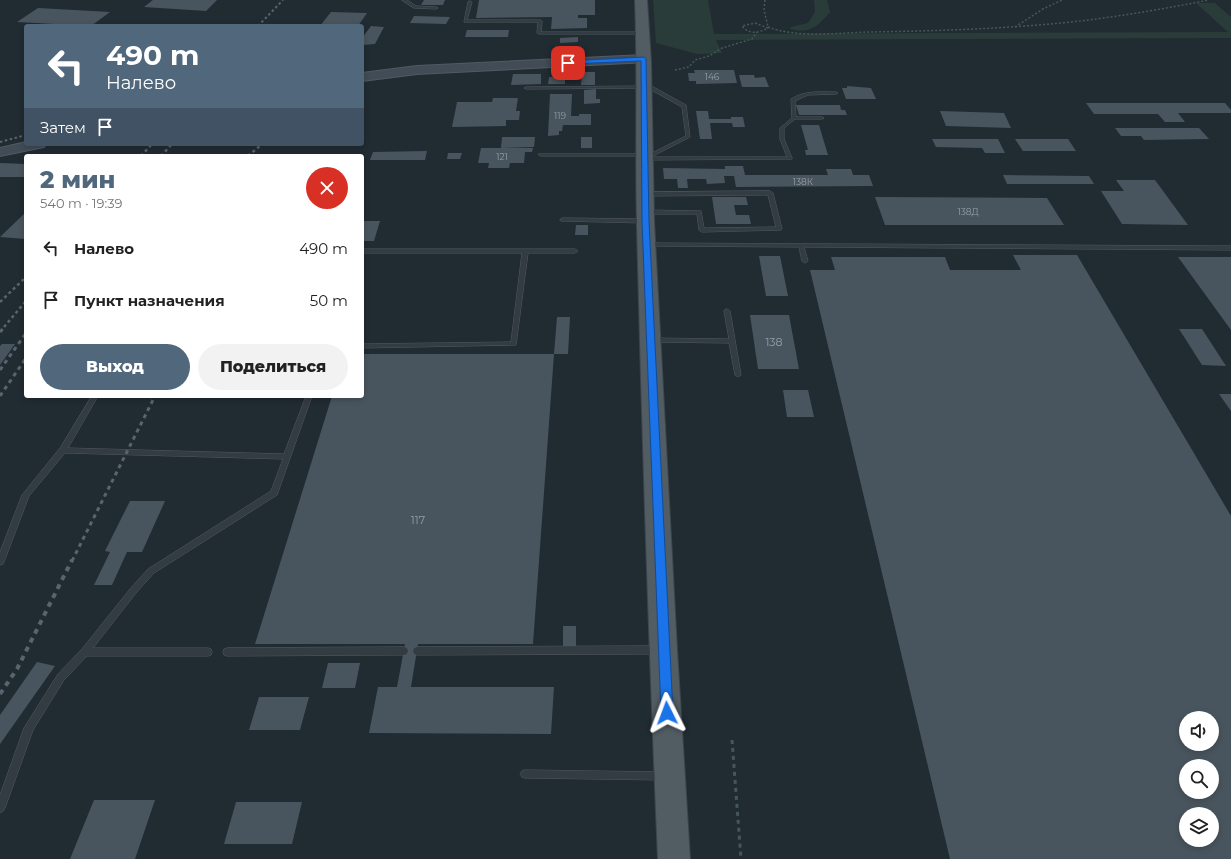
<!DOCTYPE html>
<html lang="ru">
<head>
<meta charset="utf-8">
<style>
  body { margin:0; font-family:Montserrat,sans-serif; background:#f2f2f2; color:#222; height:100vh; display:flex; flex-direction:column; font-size:15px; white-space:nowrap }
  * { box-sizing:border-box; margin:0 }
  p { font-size:13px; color:#767676 }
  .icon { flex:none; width:22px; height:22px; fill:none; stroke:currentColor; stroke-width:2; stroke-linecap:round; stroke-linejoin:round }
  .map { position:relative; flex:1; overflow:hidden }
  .details { position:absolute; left:24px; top:154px; width:340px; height:244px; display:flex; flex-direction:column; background:#fff; border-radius:4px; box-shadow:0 2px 6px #0003 }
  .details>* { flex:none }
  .guide { position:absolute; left:24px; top:24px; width:340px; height:122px; border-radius:4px; box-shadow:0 2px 6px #0003; background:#50677c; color:#fff; overflow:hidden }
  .tools { position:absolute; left:1179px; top:711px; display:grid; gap:8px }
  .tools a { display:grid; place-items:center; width:40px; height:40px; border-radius:50%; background:#fff; box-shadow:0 2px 6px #0003; font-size:20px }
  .pin { position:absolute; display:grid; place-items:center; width:34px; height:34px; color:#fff; margin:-17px; border-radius:8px; box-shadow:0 2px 6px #0006 }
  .me { position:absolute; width:44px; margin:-22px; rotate:357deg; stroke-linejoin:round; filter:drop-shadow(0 0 3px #0008) }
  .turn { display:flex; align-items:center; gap:14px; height:84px; padding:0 16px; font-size:18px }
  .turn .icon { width:52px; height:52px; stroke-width:2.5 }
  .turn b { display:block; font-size:28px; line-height:34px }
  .then { display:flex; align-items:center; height:38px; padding:0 16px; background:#0003; gap:8px; font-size:15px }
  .round { display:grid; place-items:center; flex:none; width:42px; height:42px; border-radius:21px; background:#f2f2f2 }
  .headline { display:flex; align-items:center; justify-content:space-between; height:68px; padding:0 16px }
  h1 { font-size:24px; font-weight:800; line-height:30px; color:#50677c }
  .primary-button { display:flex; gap:8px; margin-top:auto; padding:8px 16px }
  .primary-button a { flex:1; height:46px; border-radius:24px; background:#50677c; color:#fff; font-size:16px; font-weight:800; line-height:46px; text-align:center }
  .primary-button a+a { background:#f2f2f2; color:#222 }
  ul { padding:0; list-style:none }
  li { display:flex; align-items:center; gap:12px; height:52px; padding:0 16px }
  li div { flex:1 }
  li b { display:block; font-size:15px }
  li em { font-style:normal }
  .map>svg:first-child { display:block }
  .green { fill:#2a3c39 }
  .building { fill:#49555e; fill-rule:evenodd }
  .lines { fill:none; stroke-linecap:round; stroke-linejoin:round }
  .lane-casing { stroke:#515a61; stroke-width:1 }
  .secondary-casing { stroke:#515a61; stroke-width:2 }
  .primary-casing { stroke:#3d454d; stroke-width:2 }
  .path-far1 { stroke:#465757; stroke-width:1.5; stroke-dasharray:2 2; stroke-linecap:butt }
  .path { stroke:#465757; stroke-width:3; stroke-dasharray:4 4; stroke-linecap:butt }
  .lane { fill:#343c43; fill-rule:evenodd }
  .secondary { fill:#424c56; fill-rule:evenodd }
  .primary { fill:#525c63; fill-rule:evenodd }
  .rail-far3 { stroke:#5a646d; stroke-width:2; stroke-dasharray:2.5 2.5; stroke-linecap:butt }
  .rail-far2 { stroke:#5a646d; stroke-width:2.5; stroke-dasharray:3 3; stroke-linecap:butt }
  .rail-far1 { stroke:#5a646d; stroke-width:3; stroke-dasharray:4 4; stroke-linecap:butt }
  .rail { stroke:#5a646d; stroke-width:4; stroke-dasharray:5 5; stroke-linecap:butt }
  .route { fill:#1a73e8; stroke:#114b97 }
  .labels { text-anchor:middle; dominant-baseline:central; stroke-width:4; stroke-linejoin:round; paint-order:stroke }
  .far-number-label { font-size:9px; fill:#959ea8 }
  .number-label { font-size:11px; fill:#959ea8 }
</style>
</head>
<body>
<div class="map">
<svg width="1231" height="859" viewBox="0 0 1231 859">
  <rect width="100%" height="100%" fill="#212b32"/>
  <g class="green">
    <polygon points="653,0 708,0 714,34 1228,32 1196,3 1215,3 1231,17 1231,38 716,40 722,53 697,54 656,43"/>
    <path d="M814 0H827L830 12C817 27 811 34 790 29L791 27 808 23 815 12Z"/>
  </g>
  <g class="building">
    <polygon points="153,0 217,0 206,11 144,7"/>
    <polygon points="424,0 445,0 443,5 421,5"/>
    <polygon points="479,0 595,0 595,15 578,15 578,18 587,18 587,28 551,29 552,17 476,18"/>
    <polygon points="38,8 110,12 91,26 17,22"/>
    <polygon points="331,12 367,13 358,26 320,26"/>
    <polygon points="414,16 450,17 446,24 410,23"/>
    <polygon points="371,26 384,27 375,44 362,45 362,38"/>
    <polygon points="467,30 509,30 508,37 465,37"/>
    <polygon points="578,37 578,42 560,43 560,38"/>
    <polygon points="694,70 734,70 737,83 696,84 696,81 689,81 688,73 695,73"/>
    <polygon points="582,72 595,72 595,85 581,85"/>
    <polygon points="513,74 541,74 541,84 511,85"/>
    <polygon points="739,75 754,75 755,78 765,77 769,87 742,87"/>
    <polygon points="549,77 565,77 565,84 548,84"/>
    <polygon points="847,86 871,88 876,99 846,99 842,88 847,88"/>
    <polygon points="596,89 596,99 600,99 600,103 584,104 584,90"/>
    <polygon points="550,94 572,94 571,116 579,116 579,114 591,114 591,125 563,125 562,131 559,131 559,135 548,136"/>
    <polygon points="493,98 518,98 516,111 520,111 519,120 506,120 506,126 452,127 457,102 492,102"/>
    <polygon points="1086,103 1225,103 1231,110 1231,113 1178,113 1185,122 1165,122 1158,114 1094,114"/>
    <polygon points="796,105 840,105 841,110 845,110 847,115 799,115"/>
    <polygon points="696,111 708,111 709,119 731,119 731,117 743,117 745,127 733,127 732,123 710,123 712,139 700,139"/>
    <polygon points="940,111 1004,113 1011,128 946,126"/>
    <polygon points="801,125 819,125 828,155 806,155 805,150 808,150"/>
    <polygon points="1115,128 1199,128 1209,139 1144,140 1141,136 1121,136"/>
    <polygon points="502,137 535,137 534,147 501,148"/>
    <rect x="581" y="137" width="11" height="11"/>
    <polygon points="932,139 998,139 1005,153 985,153 982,148 936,147"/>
    <polygon points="1015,139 1068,139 1076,151 1023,151"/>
    <polygon points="481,148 533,148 532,152 525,152 524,163 510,163 509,168 488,168 489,163 478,163"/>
    <polygon points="427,151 425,160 370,160 373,152"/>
    <polygon points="448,153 462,153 460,159 447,159"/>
    <polygon points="0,163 26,164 26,177 0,177"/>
    <polygon points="725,166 743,166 745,175 828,175 826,169 851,169 853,175 869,175 873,186 736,187 734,176 724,176 725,183 707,184 706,179 687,179 688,188 678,188 677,179 664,179 663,168 725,169"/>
    <polygon points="1003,175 1089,176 1094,184 1007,184"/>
    <polygon points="1116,180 1155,180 1188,225 1122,224 1101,191 1124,191"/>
    <polygon points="712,197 746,197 748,205 734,205 736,215 749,215 751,224 716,224"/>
    <polygon points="875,197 1047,198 1064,225 885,225"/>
    <polygon points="26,212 26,239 0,237"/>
    <polygon points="362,221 380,221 374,241 362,241"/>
    <polygon points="576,225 588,225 588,235 575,235"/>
    <path d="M1013 255H1077L1231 516V859H950L810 270H835L831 257H945L950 270H1021ZM1186 718H1212V744H1186ZM1186 766H1212V792H1186ZM1186 814H1212V840H1186Z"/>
    <polygon points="759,256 780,256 788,296 766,296"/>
    <polygon points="1178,257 1231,257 1231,330"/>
    <polygon points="750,315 789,315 799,369 758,369"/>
    <polygon points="557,317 570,317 568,354 554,354"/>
    <polygon points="1179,329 1202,329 1226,366 1202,365"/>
    <polygon points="2,344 15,344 0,365 0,346"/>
    <polygon points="362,354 554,354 533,644 418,644 411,687 554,687 551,734 369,733 378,687 397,687 405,644 255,644 332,396 362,396"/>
    <polygon points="783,390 808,390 814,417 787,417"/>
    <polygon points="1219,394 1231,394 1231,411"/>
    <polygon points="130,501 165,501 142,552 127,552 112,585 94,585 110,552 105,551"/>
    <rect x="563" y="626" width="13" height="20"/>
    <polygon points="37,662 55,666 0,744 0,715"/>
    <polygon points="328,663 360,663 355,688 322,688"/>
    <polygon points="259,697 309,697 300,730 249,730"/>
    <polygon points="94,800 155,800 135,859 70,859"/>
    <polygon points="236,802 302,802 292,844 224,844"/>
  </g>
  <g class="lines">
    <defs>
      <g id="lane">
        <polygon points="402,0 407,0 416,6 436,7 438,8 436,9 414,8"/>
        <polygon points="470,1 472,2 467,20 540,20 542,21 541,32 643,32 645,33 643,34 539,34 537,33 538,22 464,22 468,2"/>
        <path d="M642 83H646L686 105 690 137 651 157H787L780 139V128L792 118 791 99C805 90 821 92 836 92L838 93 836 94 808 95 795 101 796 117H822L824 118 822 119H795L784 128V139L792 158V159L644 160H642V158L686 136 682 107 646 87 644 88 526 89 524 88 526 87 644 86 642 84Z"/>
        <polygon points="539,154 644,154 646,155 644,156 541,156 539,155"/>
        <polygon points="770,191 773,193 782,229 781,230 702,232 699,230 697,214 646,214 643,212 646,210 701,211 704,228 776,227 768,195 645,196 642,194 645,192"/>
        <polygon points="563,218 645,219 648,221 645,223 561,221 560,220"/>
        <polygon points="647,243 1231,246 1231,250 804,247 808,261 805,263 802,261 799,247 645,246 644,245"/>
        <polygon points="362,249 575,249 578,251 575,253 528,253 516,345 362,348 362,344 511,342 522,253 362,253"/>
        <polygon points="727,309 730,311 741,375 740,376 736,376 735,375 729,343 652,342 649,340 652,338 729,339 724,311"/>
        <polygon points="92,396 98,396 68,448 284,454 306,396 312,396 277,495 154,573 136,593 93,648 208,648 211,649 212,652 211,655 208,656 87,656 64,680 33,730 5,808 3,811 0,813 0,795 24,728 58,674 82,649 130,589 148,569 271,491 283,459 65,453 29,496 4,562 3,564 0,565 0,552 22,495 60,448"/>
        <polygon points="659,646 662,647 663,650 662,653 659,654 417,655 414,654 413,651 414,648 417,647"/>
        <polygon points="404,647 407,648 408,651 407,654 404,655 227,656 224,655 223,652 224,649 227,648"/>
        <polygon points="525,770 664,772 667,773 669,776 667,779 664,780 525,778 522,777 520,774 522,771"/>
      </g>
      <g id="secondary">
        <polygon points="644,55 648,56 650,59 648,62 417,74 362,81 362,73 417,66"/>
        <polygon points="26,142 26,144 46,144 44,147 0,156 0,148"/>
      </g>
      <path id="primary" d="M635 0H647L651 62 654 221 677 650 690 859H658C649 648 642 436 637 225 635 150 638 75 635 0Z"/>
    </defs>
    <use href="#lane" class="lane-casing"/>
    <use href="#secondary" class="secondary-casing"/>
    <use href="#primary" class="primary-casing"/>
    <g class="path-far1">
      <polyline points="765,0 764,10 768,27"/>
      <path d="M755 23 768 28C759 33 749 35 742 26Z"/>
      <path d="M768 27C796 38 837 33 868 32 935 31 1003 29 1071 22 1117 17 1163 9 1209 0"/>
      <polyline points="1015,27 1043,9 1062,0"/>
      <polyline points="675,70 689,67 695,60 709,56 722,48 752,39 757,32"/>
    </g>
    <polyline class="path" points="732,740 741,859"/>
    <use href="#lane" class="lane"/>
    <use href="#secondary" class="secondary"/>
    <use href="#primary" class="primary"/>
    <g class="rail-far3">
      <polyline points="258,26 283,0"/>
      <polyline points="0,142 26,135"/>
    </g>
    <g class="rail-far2">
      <polyline points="141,156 152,144"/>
      <polyline points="161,156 172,144"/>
      <polyline points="248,156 262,144"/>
      <polyline points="0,302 26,277"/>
      <polyline points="4,327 26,301"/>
    </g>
    <g class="rail-far1">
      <polyline points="0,332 5,326"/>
      <polyline points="0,370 26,333"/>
      <polyline points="0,396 26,358"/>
      <polyline points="72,561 155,396"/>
    </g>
    <polyline class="rail" points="0,694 17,669 72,560"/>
  </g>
  <polygon class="route" points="644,57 646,59 649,221 673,713 671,716 667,718 662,716 661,713 642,221 641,61 568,64 565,63 568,61"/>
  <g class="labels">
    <g class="far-number-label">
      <text x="712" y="76">146</text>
      <text x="560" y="115">119</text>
      <text x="502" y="156">121</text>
      <text x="803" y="181">138К</text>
      <text x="968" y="211">138Д</text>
    </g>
    <g class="number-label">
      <text x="774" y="342">138</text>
      <text x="418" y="520">117</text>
    </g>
  </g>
</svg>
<div class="tools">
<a><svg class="icon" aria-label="sound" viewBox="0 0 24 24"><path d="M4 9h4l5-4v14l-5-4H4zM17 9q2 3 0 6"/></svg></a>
<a><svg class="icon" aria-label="search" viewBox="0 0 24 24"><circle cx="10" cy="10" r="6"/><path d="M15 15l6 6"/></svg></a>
<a><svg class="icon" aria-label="layers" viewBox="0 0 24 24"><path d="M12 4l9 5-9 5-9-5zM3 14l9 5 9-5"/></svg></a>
</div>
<div class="pin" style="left:568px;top:63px;background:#d93025"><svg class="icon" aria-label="arrive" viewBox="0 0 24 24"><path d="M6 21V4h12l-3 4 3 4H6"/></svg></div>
<svg class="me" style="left:667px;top:713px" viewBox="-20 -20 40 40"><path d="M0-17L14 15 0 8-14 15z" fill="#1a73e8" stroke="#fff" stroke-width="4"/></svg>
<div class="guide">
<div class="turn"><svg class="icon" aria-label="left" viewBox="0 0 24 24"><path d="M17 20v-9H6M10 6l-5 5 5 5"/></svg><div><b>490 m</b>Налево</div></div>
<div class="then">Затем<svg class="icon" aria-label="arrive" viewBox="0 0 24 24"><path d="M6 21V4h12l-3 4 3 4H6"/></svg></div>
</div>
<section class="details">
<div class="headline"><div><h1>2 мин</h1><p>540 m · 19:39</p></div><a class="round" style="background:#d93025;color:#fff"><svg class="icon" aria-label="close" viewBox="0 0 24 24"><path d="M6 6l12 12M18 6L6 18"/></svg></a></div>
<ul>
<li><svg class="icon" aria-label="left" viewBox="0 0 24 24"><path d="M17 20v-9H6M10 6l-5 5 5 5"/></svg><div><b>Налево</b></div><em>490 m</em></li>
<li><svg class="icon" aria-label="arrive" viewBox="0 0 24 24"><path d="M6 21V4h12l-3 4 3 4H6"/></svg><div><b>Пункт назначения</b></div><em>50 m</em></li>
</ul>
<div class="primary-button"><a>Выход</a><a>Поделиться</a></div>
</section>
</div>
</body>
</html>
